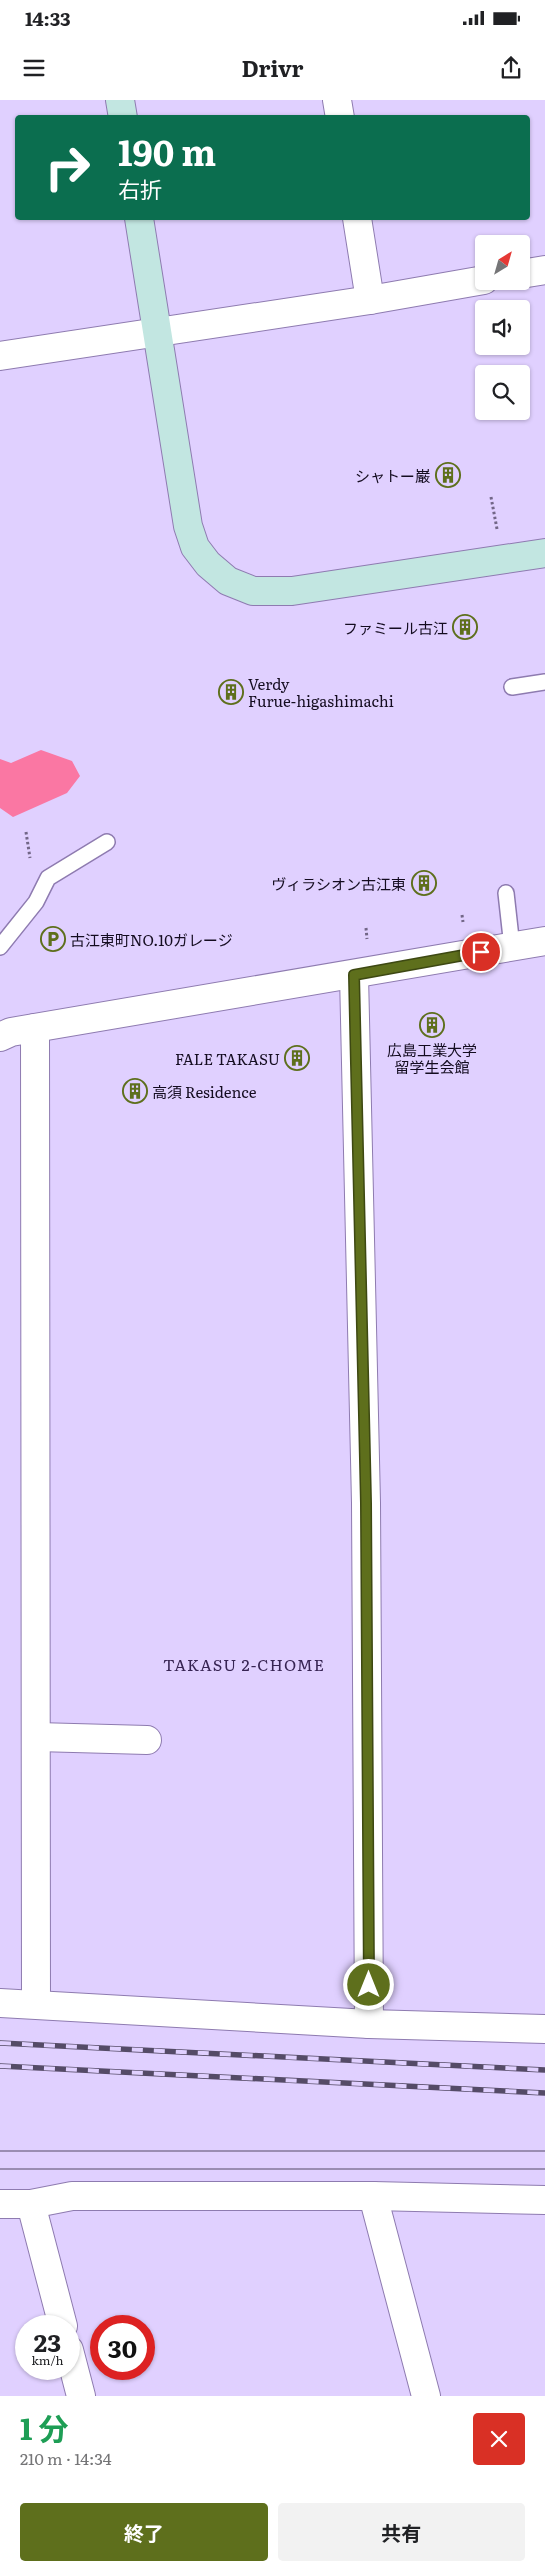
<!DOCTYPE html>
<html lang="ja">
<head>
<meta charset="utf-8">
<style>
  body { margin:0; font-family:Literata,"Noto Sans JP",serif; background:#f2f2f2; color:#202124; height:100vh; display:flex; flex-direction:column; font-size:19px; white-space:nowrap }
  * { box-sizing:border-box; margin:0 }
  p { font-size:16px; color:#757577 }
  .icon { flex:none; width:28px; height:28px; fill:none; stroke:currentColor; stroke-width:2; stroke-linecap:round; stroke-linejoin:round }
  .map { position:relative; height:2296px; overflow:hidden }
  .details { display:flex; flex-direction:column; background:#fff; flex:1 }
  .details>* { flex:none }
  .hud { position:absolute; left:15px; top:15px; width:515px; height:105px; border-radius:5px; box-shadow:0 1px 4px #0004; background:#0b6e4f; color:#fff; overflow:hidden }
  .needle { width:32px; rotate:37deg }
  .tools { position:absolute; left:475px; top:135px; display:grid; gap:10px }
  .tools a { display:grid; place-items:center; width:55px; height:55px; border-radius:5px; background:#fff; box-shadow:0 1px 4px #0004; font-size:25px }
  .speed { position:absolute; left:15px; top:2215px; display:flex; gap:10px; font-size:25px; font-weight:700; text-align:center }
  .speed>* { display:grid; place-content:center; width:65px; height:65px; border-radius:50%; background:#fff; box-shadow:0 1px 4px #0004; line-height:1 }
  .speed small { font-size:12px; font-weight:400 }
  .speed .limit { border:8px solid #d22; background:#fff; color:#111 }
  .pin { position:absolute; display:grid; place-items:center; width:42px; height:42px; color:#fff; margin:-21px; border:2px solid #fff; border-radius:50%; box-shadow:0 1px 5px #0007 }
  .me { position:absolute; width:55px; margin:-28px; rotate:0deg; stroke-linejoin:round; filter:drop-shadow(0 0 4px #0008) }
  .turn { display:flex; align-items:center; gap:18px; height:105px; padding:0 20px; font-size:22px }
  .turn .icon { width:65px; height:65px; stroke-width:2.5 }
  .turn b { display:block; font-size:35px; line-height:42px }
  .round { display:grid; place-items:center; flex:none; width:52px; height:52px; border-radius:5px; background:#f2f2f2 }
  .head { display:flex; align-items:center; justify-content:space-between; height:85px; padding:0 20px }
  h1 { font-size:30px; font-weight:700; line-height:38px; color:#1e9e55 }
  .action { display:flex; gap:10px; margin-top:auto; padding:10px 20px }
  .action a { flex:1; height:58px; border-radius:5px; background:#5e6f1c; color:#fff; font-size:20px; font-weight:700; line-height:58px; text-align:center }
  .action a+a { background:#f2f2f2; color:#202124 }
  .status { display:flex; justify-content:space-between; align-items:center; height:35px; padding:0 25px; background:#fff; direction:ltr }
  .status svg { height:14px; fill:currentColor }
  header { display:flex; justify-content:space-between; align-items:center; height:65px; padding:0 20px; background:#fff; font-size:22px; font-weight:700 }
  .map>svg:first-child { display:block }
  .forest { fill:#fa77a3 }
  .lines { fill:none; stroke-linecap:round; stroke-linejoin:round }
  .lane-casing { stroke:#8e7bb0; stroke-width:18 }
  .street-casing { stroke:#8e7bb0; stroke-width:30 }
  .secondary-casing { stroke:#8e7bb0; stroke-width:30 }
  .path { stroke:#726687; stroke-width:3; stroke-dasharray:2.5 2.5; stroke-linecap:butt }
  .lane { stroke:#fff; stroke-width:15 }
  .street { stroke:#fff; stroke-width:28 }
  .secondary { stroke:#c2e6e1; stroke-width:28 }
  .tram { stroke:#554b67; stroke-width:1 }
  .rail-casing { stroke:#554b67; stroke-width:5.5 }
  .rail { stroke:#e0d0ff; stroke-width:4; stroke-dasharray:11; stroke-linecap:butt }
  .route-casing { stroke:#3d4812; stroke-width:12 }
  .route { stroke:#5e6f1c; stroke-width:9 }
  .labels { text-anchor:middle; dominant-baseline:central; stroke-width:5; stroke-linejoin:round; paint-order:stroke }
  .poi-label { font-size:15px; fill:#140c20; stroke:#e0d0ff; text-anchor:end }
  .neighbourhood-label { font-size:16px; letter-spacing:1px; fill:#372453; stroke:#e0d0ff }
</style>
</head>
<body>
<div class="status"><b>14:33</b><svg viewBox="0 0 49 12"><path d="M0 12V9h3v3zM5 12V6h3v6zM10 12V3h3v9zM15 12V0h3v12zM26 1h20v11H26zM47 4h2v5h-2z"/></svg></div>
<header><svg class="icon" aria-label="menu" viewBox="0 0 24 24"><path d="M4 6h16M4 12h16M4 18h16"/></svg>Drivr<svg class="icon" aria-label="share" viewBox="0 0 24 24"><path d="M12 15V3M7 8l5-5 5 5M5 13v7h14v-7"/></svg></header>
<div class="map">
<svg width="545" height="2296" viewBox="0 0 545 2296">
  <rect width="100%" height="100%" fill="#e0d0ff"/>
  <polygon class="forest" points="41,650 72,661 80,676 67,693 13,717 0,708 0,659 11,663"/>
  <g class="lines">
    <defs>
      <g id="lane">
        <polyline points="512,587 545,582"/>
        <polyline points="506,793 512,847"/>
        <polyline points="0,847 36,802 48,778 107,742"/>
      </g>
      <g id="street">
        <polyline points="337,0 340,18"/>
        <polyline points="357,118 370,200"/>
        <polyline points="521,174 545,170"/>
        <polyline points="0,256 370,200 484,180"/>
        <polyline points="354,875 366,1403 369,1924"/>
        <polyline points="35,928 36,1904"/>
        <polyline points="0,937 11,932 545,841"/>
        <polyline points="37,1637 147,1640"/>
        <polyline points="0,1903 369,1924 545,1929"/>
        <polyline points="373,2096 426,2296"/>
        <polyline points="0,2104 31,2104 72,2096 373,2096 545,2100"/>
        <polyline points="31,2104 63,2226"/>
        <polyline points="69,2250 81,2296"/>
      </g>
      <g id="secondary">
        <polyline points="120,0 123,18"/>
        <polyline points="139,118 188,426 195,447 208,464 228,481 253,491 292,491 545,453"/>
      </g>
    </defs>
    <use href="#lane" class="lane-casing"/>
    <use href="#street" class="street-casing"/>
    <use href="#secondary" class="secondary-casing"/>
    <g class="path">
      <polyline points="491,397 497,429"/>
      <polyline points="26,732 30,758"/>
      <polyline points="462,815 463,822"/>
      <polyline points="366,828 367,839"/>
    </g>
    <use href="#lane" class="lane"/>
    <use href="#street" class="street"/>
    <use href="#secondary" class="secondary"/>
    <g class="tram">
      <polyline points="0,2051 545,2051"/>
      <polyline points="0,2069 545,2069"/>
    </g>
    <defs>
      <g id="rail">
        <polyline points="0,1943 545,1970"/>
        <polyline points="0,1966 545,1993"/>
      </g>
    </defs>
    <use href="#rail" class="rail-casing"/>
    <use href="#rail" class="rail"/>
  </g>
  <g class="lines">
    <defs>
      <polyline id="route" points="369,1885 366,1403 354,875 481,852"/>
    </defs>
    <use href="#route" class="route-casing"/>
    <use href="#route" class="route"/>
  </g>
  <defs>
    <symbol id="building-ring" viewBox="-11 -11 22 22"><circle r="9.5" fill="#e0d0ff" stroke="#5e6f1c" stroke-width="1.5"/><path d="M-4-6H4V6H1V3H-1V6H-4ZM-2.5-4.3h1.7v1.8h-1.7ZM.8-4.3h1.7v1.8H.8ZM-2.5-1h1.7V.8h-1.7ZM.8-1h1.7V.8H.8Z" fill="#5e6f1c"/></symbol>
    <symbol id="parking-ring" viewBox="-11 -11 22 22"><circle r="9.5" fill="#e0d0ff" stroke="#5e6f1c" stroke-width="1.5"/><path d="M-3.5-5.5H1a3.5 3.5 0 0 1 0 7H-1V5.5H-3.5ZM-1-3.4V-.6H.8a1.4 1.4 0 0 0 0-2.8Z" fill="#5e6f1c"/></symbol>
  </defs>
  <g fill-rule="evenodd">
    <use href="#building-ring" x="434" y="361" width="28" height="28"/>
    <use href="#building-ring" x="451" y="513" width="28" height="28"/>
    <use href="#building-ring" x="217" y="578" width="28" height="28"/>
    <use href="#building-ring" x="410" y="769" width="28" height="28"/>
    <use href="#parking-ring" x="39" y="825" width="28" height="28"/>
    <use href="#building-ring" x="418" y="911" width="28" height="28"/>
    <use href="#building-ring" x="283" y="944" width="28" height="28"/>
    <use href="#building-ring" x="121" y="977" width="28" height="28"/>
  </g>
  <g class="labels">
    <g class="poi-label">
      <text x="430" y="375">シャトー巌</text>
      <text x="448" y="527">ファミール古江</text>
      <text x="248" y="583" text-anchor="start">Verdy<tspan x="248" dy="17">Furue-higashimachi</tspan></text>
      <text x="406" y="783">ヴィラシオン古江東</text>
      <text x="70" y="839" text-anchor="start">古江東町NO.10ガレージ</text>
      <text x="432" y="949" text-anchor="middle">広島工業大学<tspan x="432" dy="17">留学生会館</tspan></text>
      <text x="280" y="958">FALE TAKASU</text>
      <text x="152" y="991" text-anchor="start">高須 Residence</text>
    </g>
    <g class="neighbourhood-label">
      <text x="244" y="1564">TAKASU 2-CHOME</text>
    </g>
  </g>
</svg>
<div class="tools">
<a><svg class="needle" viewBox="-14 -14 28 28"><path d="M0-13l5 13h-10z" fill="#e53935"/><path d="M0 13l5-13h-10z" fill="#757577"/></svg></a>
<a><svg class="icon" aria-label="sound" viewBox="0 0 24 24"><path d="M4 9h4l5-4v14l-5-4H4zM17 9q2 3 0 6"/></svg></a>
<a><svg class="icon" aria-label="search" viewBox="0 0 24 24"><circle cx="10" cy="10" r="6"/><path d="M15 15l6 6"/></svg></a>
</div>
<div class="speed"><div>23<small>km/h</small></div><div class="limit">30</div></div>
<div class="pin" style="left:481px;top:852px;background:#d93025"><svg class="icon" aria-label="arrive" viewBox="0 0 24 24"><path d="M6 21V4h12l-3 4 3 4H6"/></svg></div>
<svg class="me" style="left:369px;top:1885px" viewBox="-20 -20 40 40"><circle r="17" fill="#5e6f1c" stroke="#fff" stroke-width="3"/><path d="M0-11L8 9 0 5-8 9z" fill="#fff"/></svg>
<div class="hud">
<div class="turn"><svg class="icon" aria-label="right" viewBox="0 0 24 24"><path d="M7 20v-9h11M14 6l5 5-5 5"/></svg><div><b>190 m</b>右折</div></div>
</div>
</div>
<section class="details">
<div class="head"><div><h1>1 分</h1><p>210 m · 14:34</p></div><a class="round" style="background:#d93025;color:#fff"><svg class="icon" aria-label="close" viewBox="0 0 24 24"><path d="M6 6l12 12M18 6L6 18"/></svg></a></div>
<div class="action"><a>終了</a><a>共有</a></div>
</section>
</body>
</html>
